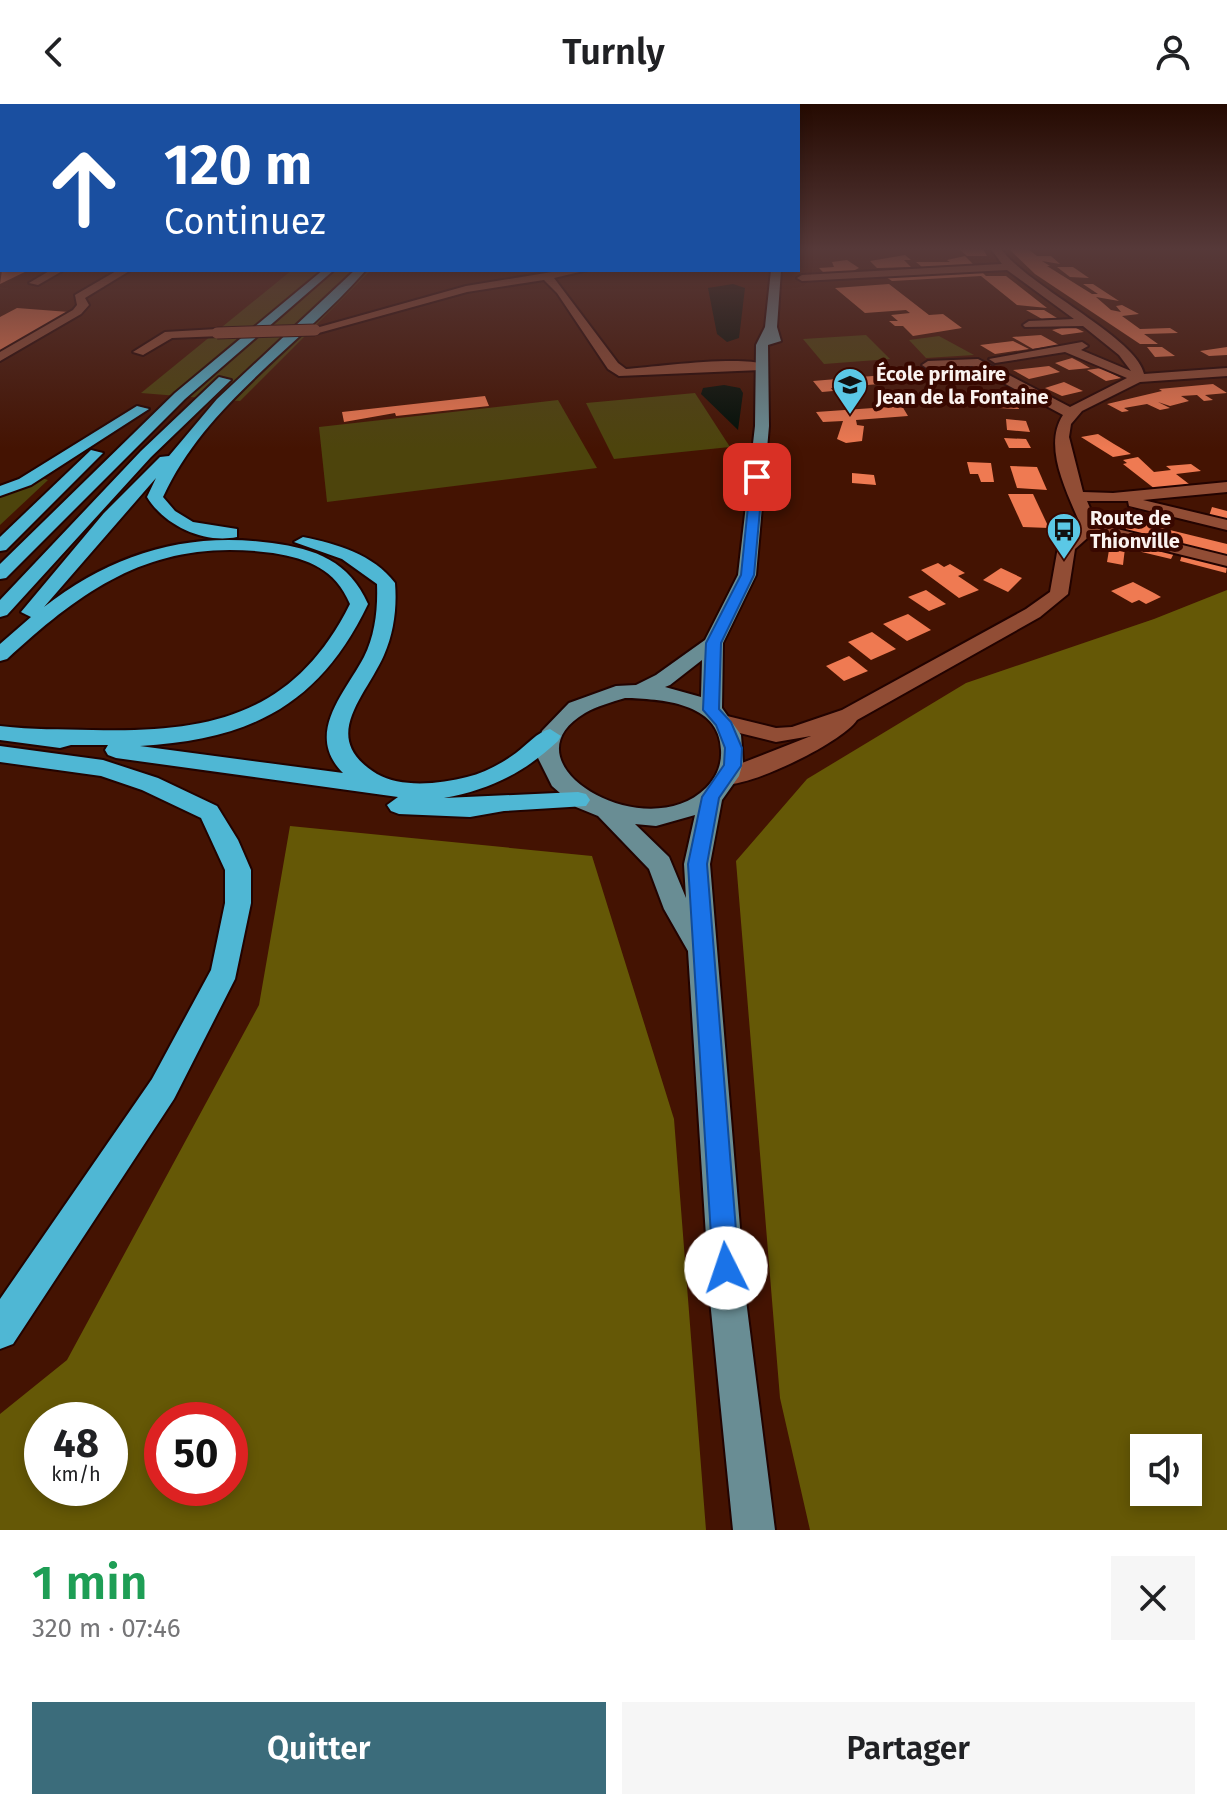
<!DOCTYPE html>
<html lang="fr">
<head>
<meta charset="utf-8">
<style>
  body { margin:0; font-family:"Fira Sans",sans-serif; background:#f6f6f6; color:#202124; height:100vh; display:flex; flex-direction:column; font-size:30px; white-space:nowrap }
  * { box-sizing:border-box; margin:0 }
  p { font-size:26px; color:#757577 }
  .icon { flex:none; width:44px; height:44px; fill:none; stroke:currentColor; stroke-width:2; stroke-linecap:round; stroke-linejoin:round }
  .map { position:relative; height:1426px; overflow:hidden }
  .sheet { display:flex; flex-direction:column; background:#fff; flex:1 }
  .sheet>* { flex:none }
  .top-card { position:absolute; left:0px; top:0px; width:800px; height:168px; box-shadow:0 4px 12px #0003; background:#1a4fa0; color:#fff; overflow:hidden }
  .buttons { position:absolute; left:1130px; top:1330px; display:grid; gap:16px }
  .buttons a { display:grid; place-items:center; width:72px; height:72px; border-radius:0px; background:#fff; box-shadow:0 4px 12px #0003; font-size:40px }
  .speed { position:absolute; left:24px; top:1298px; display:flex; gap:16px; font-size:40px; font-weight:700; text-align:center }
  .speed>* { display:grid; place-content:center; width:104px; height:104px; border-radius:50%; background:#fff; box-shadow:0 4px 12px #0003; line-height:1 }
  .speed small { font-size:20px; font-weight:400 }
  .speed .limit { border:12px solid #d22; background:#fff; color:#111 }
  .pin { position:absolute; display:grid; place-items:center; width:68px; height:68px; color:#fff; margin:-34px; border-radius:16px; box-shadow:0 4px 12px #0006 }
  .me { position:absolute; width:88px; margin:-44px; rotate:356deg; stroke-linejoin:round; filter:drop-shadow(0 0 6px #0008) }
  .turn { display:flex; align-items:center; gap:28px; height:168px; padding:0 32px; font-size:36px }
  .turn .icon { width:104px; height:104px; stroke-width:2.5 }
  .turn b { display:block; font-size:56px; line-height:68px }
  .round { display:grid; place-items:center; flex:none; width:84px; height:84px; border-radius:0px; background:#f6f6f6 }
  .overview { display:flex; align-items:center; justify-content:space-between; height:136px; padding:0 32px }
  h1 { font-size:48px; font-weight:600; line-height:60px; color:#1e9e55 }
  .button { display:flex; gap:16px; margin-top:auto; padding:16px 32px }
  .button a { flex:1; height:92px; border-radius:0px; background:#3b6c7b; color:#fff; font-size:32px; font-weight:600; line-height:92px; text-align:center }
  .button a+a { background:#f6f6f6; color:#202124 }
  header { display:flex; justify-content:space-between; align-items:center; height:104px; padding:0 32px; background:#fff; font-size:36px; font-weight:600 }
  .map>svg:first-child { display:block }
  .green { fill:#4d440c }
  .forest { fill:#655806; fill-rule:evenodd }
  .water { fill:#010f07 }
  .building { fill:#ef7a52 }
  .lines { fill:none; stroke-linecap:round; stroke-linejoin:round }
  .minor-casing { stroke:#220300; stroke-width:4 }
  .major-casing { stroke:#220300; stroke-width:4 }
  .highway-casing { stroke:#220300; stroke-width:4 }
  .minor { fill:#914d35; fill-rule:evenodd }
  .major { fill:#698d94; fill-rule:evenodd }
  .highway { fill:#4fb7d4; fill-rule:evenodd }
  .minor-bridge-casing { stroke:#220300; stroke-width:13; stroke-linecap:butt }
  .minor-bridge { stroke:#914d35; stroke-width:11 }
  .route { fill:#1a73e8; stroke:#114b97; stroke-width:2 }
  .labels { text-anchor:middle; dominant-baseline:central; stroke-width:8; stroke-linejoin:round; paint-order:stroke }
  .far-poi-label { font-size:20px; font-weight:bold; fill:#faf2ef; stroke:#380800; text-anchor:start }
</style>
</head>
<body>
<header><svg class="icon" aria-label="back" viewBox="0 0 24 24"><path d="M15 5l-7 7 7 7"/></svg>Turnly<svg class="icon" aria-label="person" viewBox="0 0 24 24"><circle cx="12" cy="8" r="4"/><path d="M4 21q1-7 8-7t8 7"/></svg></header>
<div class="map">
<svg width="1227" height="1426" viewBox="0 0 1227 1426">
  <rect width="100%" height="100%" fill="#441302"/>
  <g class="green">
    <polygon points="292,166 371,166 240,297 141,289"/>
    <polygon points="866,231 890,255 824,260 803,235"/>
    <polygon points="939,232 974,251 926,254 909,236"/>
    <polygon points="695,289 730,343 614,355 586,299"/>
    <polygon points="558,296 597,364 327,398 319,323"/>
    <polygon points="42,374 48,376 0,421 0,393"/>
  </g>
  <g class="forest">
    <path d="M1227 486V1426H810L780 1294 736 757 807 675 966 579 1154 515ZM1188 1344V1388H1144V1344Z"/>
    <path d="M290 722 592 752 674 1015 706 1426H0V1310L67 1256 259 901ZM42 1316H110V1384H42ZM230 1316V1384H162V1316Z"/>
  </g>
  <g class="water">
    <polygon points="733,180 745,184 739,234 727,238 717,230 708,184"/>
    <polygon points="724,281 740,284 743,289 738,326 701,290 703,284"/>
  </g>
  <g class="building">
    <polygon points="959,145 983,145 987,152 967,152"/>
    <polygon points="1009,145 1028,145 1037,152 1051,152 1060,160 1042,157 1050,162 1047,162 1092,190 1098,190 1083,180 1093,180 1119,197 1096,193 1111,206 1121,208 1116,202 1122,201 1139,210 1122,212 1140,225 1170,224 1178,229 1144,230 1158,240 1140,240 1035,170"/>
    <polygon points="905,151 911,156 904,156 911,163 877,164 870,157"/>
    <polygon points="965,152 975,162 922,163 916,158 950,158 947,156"/>
    <polygon points="847,156 859,164 851,168 825,170 819,164 834,163 832,158"/>
    <polygon points="1057,163 1073,163 1089,174 1070,173"/>
    <polygon points="2,166 29,166 0,180"/>
    <polygon points="981,167 986,172 1006,172 1047,204 1017,201 981,172 892,177 886,173"/>
    <polygon points="889,180 929,211 943,210 962,224 913,232 903,222 895,222 889,217 898,217 891,211 910,209 906,206 865,209 835,184"/>
    <polygon points="17,204 69,208 0,248 0,213"/>
    <polygon points="1026,206 1044,206 1057,214 1042,215"/>
    <polygon points="1066,223 1074,223 1084,228 1062,231 1052,226"/>
    <polygon points="1041,231 1059,241 1033,245 1012,233"/>
    <polygon points="1013,237 1029,245 995,250 980,241"/>
    <polygon points="1147,243 1162,243 1175,252 1155,253"/>
    <polygon points="1227,243 1227,251 1209,252 1200,247"/>
    <polygon points="1072,254 1080,258 1090,264 1069,266 1055,259"/>
    <polygon points="959,259 976,263 967,272 950,269"/>
    <polygon points="1049,262 1060,268 1029,275 1013,266"/>
    <polygon points="1101,264 1121,274 1106,277 1087,266"/>
    <polygon points="920,268 928,276 831,284 833,287 822,288 813,277"/>
    <polygon points="1064,278 1083,287 1062,292 1045,284"/>
    <polygon points="1213,280 1227,289 1205,291 1213,296 1204,297 1197,291 1181,292 1189,297 1170,302 1158,298 1170,304 1160,306 1147,300 1124,304 1129,307 1122,308 1107,300 1162,287 1159,285"/>
    <polygon points="993,289 1014,291 1019,305 998,304"/>
    <polygon points="485,292 489,302 396,312 395,309 344,318 342,308"/>
    <polygon points="902,302 908,312 856,316 857,321 864,322 862,337 846,339 837,335 843,317 823,318 816,308"/>
    <polygon points="1006,315 1026,317 1030,328 1007,326"/>
    <polygon points="1098,330 1114,340 1131,350 1113,353 1081,333"/>
    <polygon points="1004,334 1026,335 1031,344 1009,344"/>
    <polygon points="1138,353 1154,368 1171,366 1166,362 1191,360 1201,367 1176,370 1189,380 1155,385 1123,360 1127,359 1123,356"/>
    <polygon points="967,358 991,359 994,378 981,378 978,370 970,370"/>
    <polygon points="1010,362 1037,363 1047,386 1017,384"/>
    <polygon points="852,369 874,371 876,381 852,379"/>
    <polygon points="1008,390 1033,390 1049,424 1023,423"/>
    <polygon points="1212,403 1227,407 1227,417 1209,412"/>
    <polygon points="1129,416 1227,440 1227,451 1125,426"/>
    <polygon points="1115,434 1174,449 1171,455 1125,444 1123,461 1107,458 1110,440"/>
    <polygon points="1182,451 1227,462 1226,469 1180,457"/>
    <polygon points="938,459 944,463 950,460 965,469 958,472 979,486 959,494 921,466"/>
    <polygon points="1001,464 1022,474 1008,488 983,476"/>
    <polygon points="1133,478 1154,489 1161,493 1146,500 1139,496 1132,499 1111,487"/>
    <polygon points="926,486 946,500 929,507 908,493"/>
    <polygon points="908,510 931,526 907,537 883,520"/>
    <polygon points="872,528 896,545 871,556 848,538"/>
    <polygon points="849,552 868,567 844,577 826,562"/>
  </g>
  <g class="lines">
    <defs>
      <g id="minor">
        <path d="M991 145H1001C1029 183 1137 234 1144 270L1227 264V272L1140 278 1082 307 1071 320 1069 333 1083 388 1113 389 1227 378V388L1143 396 1227 416V426L1129 402 1128 397H1087L1097 420 1227 452V462L1093 429 1075 445 1068 490 1040 513 857 616C842 639 743 687 719 680L715 674 719 668 811 632 776 638 715 623 712 618 715 613 723 611 776 624 792 623 842 606 1026 505 1050 488 1058 443 1081 422C1068 390 1042 343 1063 311L972 262 928 265 922 261 928 257 978 255 1070 303 1127 274 1065 248 995 259 989 255 1082 238 1088 242 1081 246 1131 267 1119 251 1083 222 1025 223 1023 221 1029 217 1074 215 1007 166 802 177 797 174 802 171 1002 160Z"/>
        <polygon points="51,166 64,166 38,181 29,179"/>
        <polygon points="118,166 131,166 85,194 89,201 81,210 0,257 0,248 73,206 77,201 75,191"/>
        <path d="M564 166H588L554 174 618 259 626 265C653 263 750 250 767 262L761 266 619 272 608 265 557 189 544 176 467 188 315 230 309 226 466 182Z"/>
        <polygon points="217,225 221,226 221,232 172,234 143,251 133,248 165,228"/>
      </g>
      <path id="major" d="M771 166H781L777 223 781 237 768 241 769 322 756 471 723 539 722 604 741 631 743 658 739 672 722 696 710 760 746 1196 775 1426H733L710 1196 688 847 664 805 649 765 598 712 576 703 552 682 537 652 542 627 569 599 616 582 636 581 656 571 705 536 738 471 755 322 756 241 765 223ZM702 556 701 593 665 583 670 581ZM625 594C660 595 720 598 721 646 722 661 716 674 706 684 645 744 500 659 585 609 597 602 612 598 625 594ZM695 711 684 760 686 794 669 753 635 720 656 722Z"/>
      <g id="highway">
        <polygon points="323,166 334,166 185,295 6,474 0,475 0,460 175,289"/>
        <path d="M355 166H366C300 242 206 299 163 393L175 407 193 418 237 425V433C203 440 164 421 147 393L156 374 44 503C111 450 187 427 272 439 316 445 349 457 368 500 320 601 250 636 140 642L343 669C304 630 345 589 364 553 375 531 378 505 377 480L342 455 294 438 303 433C337 440 373 450 395 479 397 503 394 528 384 551 365 594 318 634 377 670 401 684 440 680 467 673 484 669 501 660 516 649 527 641 537 628 550 625L561 632 558 637C524 669 489 686 444 694L578 688 586 690 590 696 586 702 504 707 470 713 399 710 391 707 387 701 398 693 116 654 108 651 105 646 108 641H71L60 644 0 636V622C34 626 59 625 92 626 209 629 294 612 350 500 335 465 309 455 273 449 158 433 88 480 7 555L0 557V540L31 513 21 508 104 409 160 353 169 352 217 295Z"/>
        <polygon points="219,273 231,276 151,353 7,511 0,513 0,496 141,347"/>
        <polygon points="137,302 149,305 31,381 0,392 0,382 19,375"/>
        <polygon points="91,346 103,349 6,446 0,447 0,433"/>
        <polygon points="0,642 103,656 158,674 217,702 238,736 251,766 251,799 235,875 174,995 13,1240 0,1245 0,1195 152,975 211,866 225,799 225,766 201,714 142,686 101,672 0,658"/>
      </g>
    </defs>
    <use href="#minor" class="minor-casing"/>
    <use href="#major" class="major-casing"/>
    <use href="#highway" class="highway-casing"/>
    <use href="#minor" class="minor"/>
    <use href="#major" class="major"/>
    <use href="#highway" class="highway"/>
    <defs>
      <polyline id="minor-bridge" points="217,229 315,226"/>
    </defs>
    <use href="#minor-bridge" class="minor-bridge-casing"/>
    <use href="#minor-bridge" class="minor-bridge"/>
  </g>
  <linearGradient id="sky" x2="0" y2="1"><stop stop-color="#250a01"/><stop offset="0.42" stop-color="#563939"/><stop offset="1" stop-color="#563939" stop-opacity="0"/></linearGradient>
  <rect width="1227" height="345" fill="url(#sky)"/>
  <polygon class="route" points="757,370 763,373 754,471 721,539 719,605 731,618 742,644 741,662 719,694 707,760 739,1164 735,1174 726,1178 717,1174 713,1164 688,760 702,693 724,661 725,644 716,621 703,606 706,539 741,471 751,373"/>
  <defs>
    <symbol id="school-pin" viewBox="-11 -11 22 30"><path d="M0 17L-7.5 6A9.5 9.5 0 1 1 7.5 6Z" fill="#5bc8e6" stroke="#380800"/><path d="M0-5L7-2L0 1L-7-2ZM-4 1L0 2.5L4 1V4Q0 6-4 4Z" fill="#111"/></symbol>
    <symbol id="bus-pin" viewBox="-11 -11 22 30"><path d="M0 17L-7.5 6A9.5 9.5 0 1 1 7.5 6Z" fill="#5bc8e6" stroke="#380800"/><path d="M-5-6H5V4H4V6H2V4H-2V6H-4V4H-5ZM-3.5-4V0h7V-4ZM-3.5 1.2v1.5H-2V1.2ZM2 1.2v1.5H3.5V1.2Z" fill="#111"/></symbol>
  </defs>
  <g fill-rule="evenodd">
    <use href="#school-pin" x="830" y="261" width="40" height="54"/>
    <use href="#bus-pin" x="1044" y="406" width="40" height="54"/>
  </g>
  <g class="labels">
    <g class="far-poi-label">
      <text x="876" y="270">École primaire<tspan x="876" dy="23">Jean de la Fontaine</tspan></text>
      <text x="1090" y="414">Route de<tspan x="1090" dy="23">Thionville</tspan></text>
    </g>
  </g>
</svg>
<div class="buttons">
<a><svg class="icon" aria-label="sound" viewBox="0 0 24 24"><path d="M4 9h4l5-4v14l-5-4H4zM17 9q2 3 0 6"/></svg></a>
</div>
<div class="speed"><div>48<small>km/h</small></div><div class="limit">50</div></div>
<div class="pin" style="left:757px;top:373px;background:#d93025"><svg class="icon" aria-label="arrive" viewBox="0 0 24 24"><path d="M6 21V4h12l-3 4 3 4H6"/></svg></div>
<svg class="me" style="left:726px;top:1164px" viewBox="-20 -20 40 40"><circle r="19" fill="#fff"/><path d="M0-13L10 11 0 6-10 11z" fill="#1a73e8"/></svg>
<div class="top-card">
<div class="turn"><svg class="icon" aria-label="ahead" viewBox="0 0 24 24"><path d="M12 20V5M6 11l6-6 6 6"/></svg><div><b>120 m</b>Continuez</div></div>
</div>
</div>
<section class="sheet">
<div class="overview"><div><h1>1 min</h1><p>320 m · 07:46</p></div><a class="round"><svg class="icon" aria-label="close" viewBox="0 0 24 24"><path d="M6 6l12 12M18 6L6 18"/></svg></a></div>
<div class="button"><a>Quitter</a><a>Partager</a></div>
</section>
</body>
</html>
